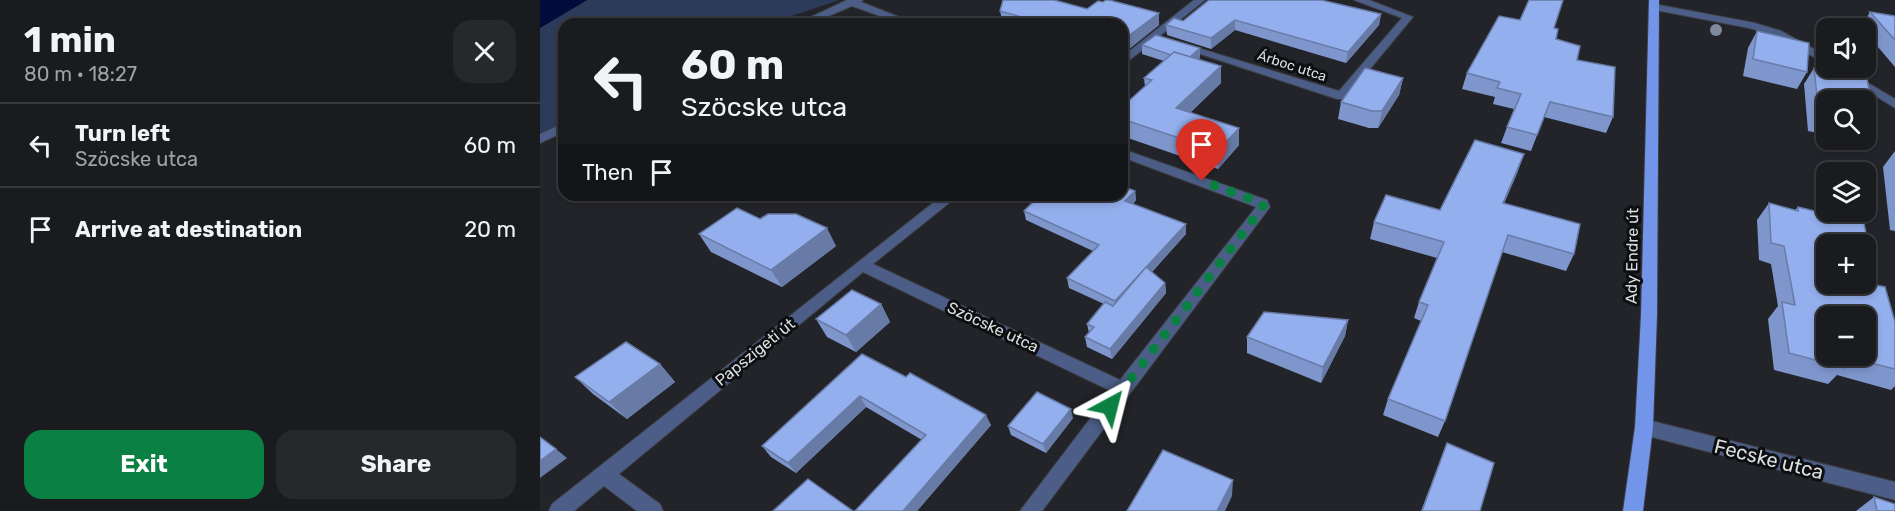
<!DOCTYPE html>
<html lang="en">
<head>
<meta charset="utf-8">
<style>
  body { margin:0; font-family:Rubik,sans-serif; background:#27282c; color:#f1f3f6; height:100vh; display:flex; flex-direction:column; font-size:22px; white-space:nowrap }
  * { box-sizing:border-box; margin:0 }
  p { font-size:20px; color:#9fa1a4 }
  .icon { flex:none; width:33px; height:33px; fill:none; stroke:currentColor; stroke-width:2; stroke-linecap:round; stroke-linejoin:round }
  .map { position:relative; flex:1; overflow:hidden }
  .sheet { display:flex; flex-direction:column; background:#1a1b1f; width:540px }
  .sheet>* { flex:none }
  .top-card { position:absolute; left:18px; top:18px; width:570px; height:183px; border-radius:18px; box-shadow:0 3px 9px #0003,0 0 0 2px #38393d; background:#1a1b1f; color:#f1f3f6; overflow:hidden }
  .buttons { position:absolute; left:1276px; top:18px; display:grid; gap:12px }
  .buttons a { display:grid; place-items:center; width:60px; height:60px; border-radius:12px; background:#1a1b1f; box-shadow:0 3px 9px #0003,0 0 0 2px #38393d; font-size:30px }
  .pin { position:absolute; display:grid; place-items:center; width:51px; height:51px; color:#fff; margin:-62px -26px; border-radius:50% 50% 50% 0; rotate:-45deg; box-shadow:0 0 6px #0007 }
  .pin .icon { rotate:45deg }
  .me { position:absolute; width:66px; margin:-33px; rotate:38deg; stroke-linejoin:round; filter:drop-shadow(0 0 4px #0008) }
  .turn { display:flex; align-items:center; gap:21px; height:126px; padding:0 24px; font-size:27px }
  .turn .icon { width:78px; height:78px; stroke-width:2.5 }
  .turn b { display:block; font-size:42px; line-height:51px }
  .then { display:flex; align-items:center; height:57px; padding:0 24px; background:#0003; gap:12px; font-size:22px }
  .round { display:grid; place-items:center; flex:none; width:63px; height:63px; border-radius:18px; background:#27282c }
  .head { display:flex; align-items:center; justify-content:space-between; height:102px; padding:0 24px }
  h1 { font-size:36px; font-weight:700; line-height:45px }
  .button { display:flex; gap:12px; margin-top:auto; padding:12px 24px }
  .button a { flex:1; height:69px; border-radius:18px; background:#0b8043; color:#fff; font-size:24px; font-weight:700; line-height:69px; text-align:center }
  .button a+a { background:#27282c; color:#f1f3f6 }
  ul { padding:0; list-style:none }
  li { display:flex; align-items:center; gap:18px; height:84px; padding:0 24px; border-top:2px solid #38393d }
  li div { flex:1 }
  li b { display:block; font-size:22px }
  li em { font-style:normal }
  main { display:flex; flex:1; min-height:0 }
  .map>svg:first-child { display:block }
  .green { fill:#2d3b5b }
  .water { fill:#030b3d }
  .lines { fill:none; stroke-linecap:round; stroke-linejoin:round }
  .street-casing { stroke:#3c3e43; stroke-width:2 }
  .primary-casing { stroke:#3c3e43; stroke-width:2 }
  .street { fill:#4c5e87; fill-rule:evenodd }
  .primary { fill:#7295ea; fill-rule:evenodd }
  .tree { fill:#808a9f }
  .wall { fill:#7f96cc }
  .shaded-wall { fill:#687aa6 }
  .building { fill:#94afed; stroke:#687aa6; stroke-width:1.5; fill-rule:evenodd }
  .route { stroke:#0b8043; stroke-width:10; stroke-dasharray:0 18 }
  .labels { text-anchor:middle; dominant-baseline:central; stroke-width:6; stroke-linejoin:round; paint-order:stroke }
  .far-street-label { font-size:14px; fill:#dcdee1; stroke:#0d0e10 }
  .street-label { font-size:16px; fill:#dcdee1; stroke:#0d0e10 }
  .near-street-label { font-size:20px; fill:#dcdee1; stroke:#0d0e10 }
</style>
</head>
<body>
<main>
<section class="sheet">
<div class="head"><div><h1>1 min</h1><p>80 m · 18:27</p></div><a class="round"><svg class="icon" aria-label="close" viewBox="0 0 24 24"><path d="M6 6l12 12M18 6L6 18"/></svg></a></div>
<ul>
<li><svg class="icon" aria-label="left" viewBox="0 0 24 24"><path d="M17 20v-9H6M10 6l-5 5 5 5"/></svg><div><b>Turn left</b><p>Szöcske utca</p></div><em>60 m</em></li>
<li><svg class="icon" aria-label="arrive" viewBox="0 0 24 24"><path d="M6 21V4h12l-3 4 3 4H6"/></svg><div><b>Arrive at destination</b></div><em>20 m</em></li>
</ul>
<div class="button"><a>Exit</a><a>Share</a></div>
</section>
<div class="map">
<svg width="1355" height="511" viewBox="0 0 1355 511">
  <rect width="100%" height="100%" fill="#222429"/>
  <polygon class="green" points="47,0 299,0 228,24 24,24 24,125 0,137 0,28"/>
  <polygon class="water" points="0,0 47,0 0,28"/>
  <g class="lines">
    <defs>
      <g id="street">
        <polygon points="307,0 323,0 321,2 377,24 362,24 312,6 270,24 256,24"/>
        <polygon points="654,0 665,0 582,66 582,57"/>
        <polygon points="814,0 829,0 873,17 805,99 797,99 636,46 637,44 645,44 799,91 862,18"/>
        <polygon points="1114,4 1215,23 1241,31 1287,56 1287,64 1233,35 1209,28 1110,9 1110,5"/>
        <polygon points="1290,68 1303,68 1355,99 1355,108"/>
        <polygon points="24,123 24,132 0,143 0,134"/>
        <polygon points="582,149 727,200 730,207 502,511 480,511 571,391 323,272 79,474 120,504 123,511 97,511 64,486 34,511 9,511 12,504 403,195 419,195 333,264 580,380 716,207 582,157"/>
        <polygon points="1104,419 1355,482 1355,500 1104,435 1097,433 1095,427 1097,421"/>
      </g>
      <polygon id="primary" points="1109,0 1119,0 1117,315 1113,427 1103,511 1083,511 1095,427 1101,315"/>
    </defs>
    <use href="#street" class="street-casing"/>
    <use href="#primary" class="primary-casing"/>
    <use href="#street" class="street"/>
    <use href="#primary" class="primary"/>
  </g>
  <circle class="tree" cx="1176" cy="30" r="6"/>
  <g class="wall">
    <polygon points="547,9 619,13 619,25 589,49 582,47 582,24 468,24 463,23 460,11"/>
    <polygon points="1330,12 1355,16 1355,67 1326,33 1326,28 1322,28 1321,27"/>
    <polygon points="841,14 839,25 806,63 695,30 671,49 627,35 626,25 643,21"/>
    <polygon points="1014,28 1016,39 1037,60 1073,117 1066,133 1004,117 991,151 961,143 967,127 974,109 953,104 955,97 922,89 927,73"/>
    <polygon points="1217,31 1267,72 1257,89 1203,76 1208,48"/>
    <polygon points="602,45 660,58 658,59 681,83 651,112 699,145 678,169 582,136 582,107 605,87 604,78 624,61 602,54"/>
    <polygon points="1274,68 1327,79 1337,127 1324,144 1307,140 1326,140 1326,100 1287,100 1287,135 1268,131 1264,84"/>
    <polygon points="863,78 859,95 838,128 829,128 798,119 801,102"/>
    <polygon points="1355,151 1355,231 1350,230 1343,167"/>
    <polygon points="978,171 964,203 1034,254 1026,271 962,252 905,421 898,437 843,415 848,399 881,321 874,318 879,302 897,258 830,239 834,222 900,210"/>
    <polygon points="595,191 596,200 593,204 646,224 646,234 612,272 625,283 626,293 572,359 547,347 545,337 549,333 547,324 564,304 529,288 527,278 553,251 486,220 484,211"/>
    <polygon points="1229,203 1255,210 1258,207 1336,285 1355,322 1355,386 1351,390 1297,375 1288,384 1234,370 1228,319 1238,306 1231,264 1219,260 1217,220"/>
    <polygon points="220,219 296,246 242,287 171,252 159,234"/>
    <polygon points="341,304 350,322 316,352 287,337 276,319"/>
    <polygon points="808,320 805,336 781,383 707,353 707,337"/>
    <polygon points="322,354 451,425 377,511 315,511 382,440 326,407 256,473 231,457 222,446"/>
    <polygon points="120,364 135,382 87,419 53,394 35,377"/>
    <polygon points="533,418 506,453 471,435 468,426"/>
    <polygon points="907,443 940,511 881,511"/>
    <polygon points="1334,497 1355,511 1316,511"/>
  </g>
  <g class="shaded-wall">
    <polygon points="619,13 619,25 589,49 587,37"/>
    <polygon points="841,14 839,25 806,63 808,52"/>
    <polygon points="695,20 695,30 671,49 671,38"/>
    <polygon points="660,48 660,58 646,69 646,60"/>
    <polygon points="681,66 681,83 637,125 636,108"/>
    <polygon points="863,78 859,95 838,128 842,111"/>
    <polygon points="699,128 699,145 678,169 678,151"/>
    <polygon points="984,154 978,171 957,220 963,203"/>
    <polygon points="595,191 596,200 586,211 585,201"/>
    <polygon points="646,224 646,234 576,310 575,301"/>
    <polygon points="287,228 296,246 242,287 231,270"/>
    <polygon points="625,283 626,293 572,359 570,349"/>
    <polygon points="341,304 350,322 316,352 306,335"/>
    <polygon points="808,320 805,336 781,383 783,367"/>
    <polygon points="120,364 135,382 87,419 69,402"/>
    <polygon points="320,396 326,407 256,473 248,463"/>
    <polygon points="531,409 533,418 506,453 503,444"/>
    <polygon points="446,415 451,425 377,511 363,511"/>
    <polygon points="16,449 27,458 0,478 0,461"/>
    <polygon points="693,480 692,496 685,511 677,511"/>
  </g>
  <g class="building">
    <polygon points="463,0 514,0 547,9 558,1 563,2 566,0 569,0 619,13 587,37 582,35 582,24 506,24 460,11"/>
    <polygon points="669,0 781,0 841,14 808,52 695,20 671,38 626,25 634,18 643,21"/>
    <polygon points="989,0 1023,0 1014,28 1018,29 1016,39 1040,46 1037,60 1075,67 1073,117 1010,102 997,135 967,127 981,94 957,88 960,82 927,73 959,16 980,20"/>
    <polygon points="1330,12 1355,16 1355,40"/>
    <polygon points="1217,31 1269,43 1267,72 1213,59"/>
    <polygon points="616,35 660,48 650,57 634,52 631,55 602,45"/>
    <polygon points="634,52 681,66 636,108 699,128 678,151 582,119 582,107 612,80 604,78"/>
    <polygon points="825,68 863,78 842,111 832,111 801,102"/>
    <polygon points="1274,68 1327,79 1337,127 1326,125 1326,100 1287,100 1287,116 1279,114"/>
    <polygon points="935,140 984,154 963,203 1040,224 1034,254 968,235 905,421 848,399 888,305 879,302 904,242 834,222 846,195 900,210"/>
    <polygon points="582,186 595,191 585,201 646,224 575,301 527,278 559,245 484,211 500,195 582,195"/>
    <path d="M1229 203 1258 211V207L1324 223 1336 285 1345 287 1355 322V369L1303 356H1326V316H1287V356H1302L1305 368 1249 353 1242 302 1255 305 1244 246 1231 243ZM1287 244H1326V284H1287Z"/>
    <polygon points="197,208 220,219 228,214 256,214 287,228 231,270 159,234"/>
    <polygon points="606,267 625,283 570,349 545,337 554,327 547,324 565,302 573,306"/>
    <polygon points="312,290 341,304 306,335 276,319"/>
    <polygon points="724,312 808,320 783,367 707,337"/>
    <polygon points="86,342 120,364 69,402 35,377"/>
    <polygon points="322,354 366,377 370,373 446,415 363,511 315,511 386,435 320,396 248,463 222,446"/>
    <polygon points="497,392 531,409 503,444 468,426"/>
    <polygon points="0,437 16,449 0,461"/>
    <polygon points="907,443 954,463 940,511 882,511"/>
    <polygon points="623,450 693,480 677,511 587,511"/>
    <polygon points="268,479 313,511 233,511"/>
    <polygon points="1334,497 1355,504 1355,511 1337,511"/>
  </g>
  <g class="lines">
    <polyline class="route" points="570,406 723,207 722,203 662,181"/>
  </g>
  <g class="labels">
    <g class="far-street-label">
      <text transform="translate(752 66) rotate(18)">Árboc utca</text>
    </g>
    <g class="street-label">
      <text transform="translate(1092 256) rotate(-89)">Ady Endre út</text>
      <text transform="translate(453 327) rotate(25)">Szöcske utca</text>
      <text transform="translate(215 352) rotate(-39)">Papszigeti út</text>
    </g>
    <g class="near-street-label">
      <text transform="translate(1229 459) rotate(14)">Fecske utca</text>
    </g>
  </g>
</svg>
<div class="buttons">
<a><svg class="icon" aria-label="sound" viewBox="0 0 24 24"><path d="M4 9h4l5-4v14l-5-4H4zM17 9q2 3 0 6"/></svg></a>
<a><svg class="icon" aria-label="search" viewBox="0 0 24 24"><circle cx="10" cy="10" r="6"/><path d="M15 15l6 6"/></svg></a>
<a><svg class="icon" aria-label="layers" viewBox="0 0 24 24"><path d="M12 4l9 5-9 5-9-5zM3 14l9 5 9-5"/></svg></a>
<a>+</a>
<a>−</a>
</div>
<div class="pin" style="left:662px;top:181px;background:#d93025"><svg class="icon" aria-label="arrive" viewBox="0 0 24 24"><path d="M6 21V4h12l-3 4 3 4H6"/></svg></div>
<svg class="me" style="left:570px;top:406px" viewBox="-20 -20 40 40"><path d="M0-17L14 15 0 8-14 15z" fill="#0b8043" stroke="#fff" stroke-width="4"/></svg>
<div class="top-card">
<div class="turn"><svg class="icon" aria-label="left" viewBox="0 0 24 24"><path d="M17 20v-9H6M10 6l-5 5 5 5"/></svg><div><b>60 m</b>Szöcske utca</div></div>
<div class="then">Then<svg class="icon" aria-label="arrive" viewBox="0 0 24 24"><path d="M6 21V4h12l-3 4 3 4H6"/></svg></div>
</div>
</div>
</main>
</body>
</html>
